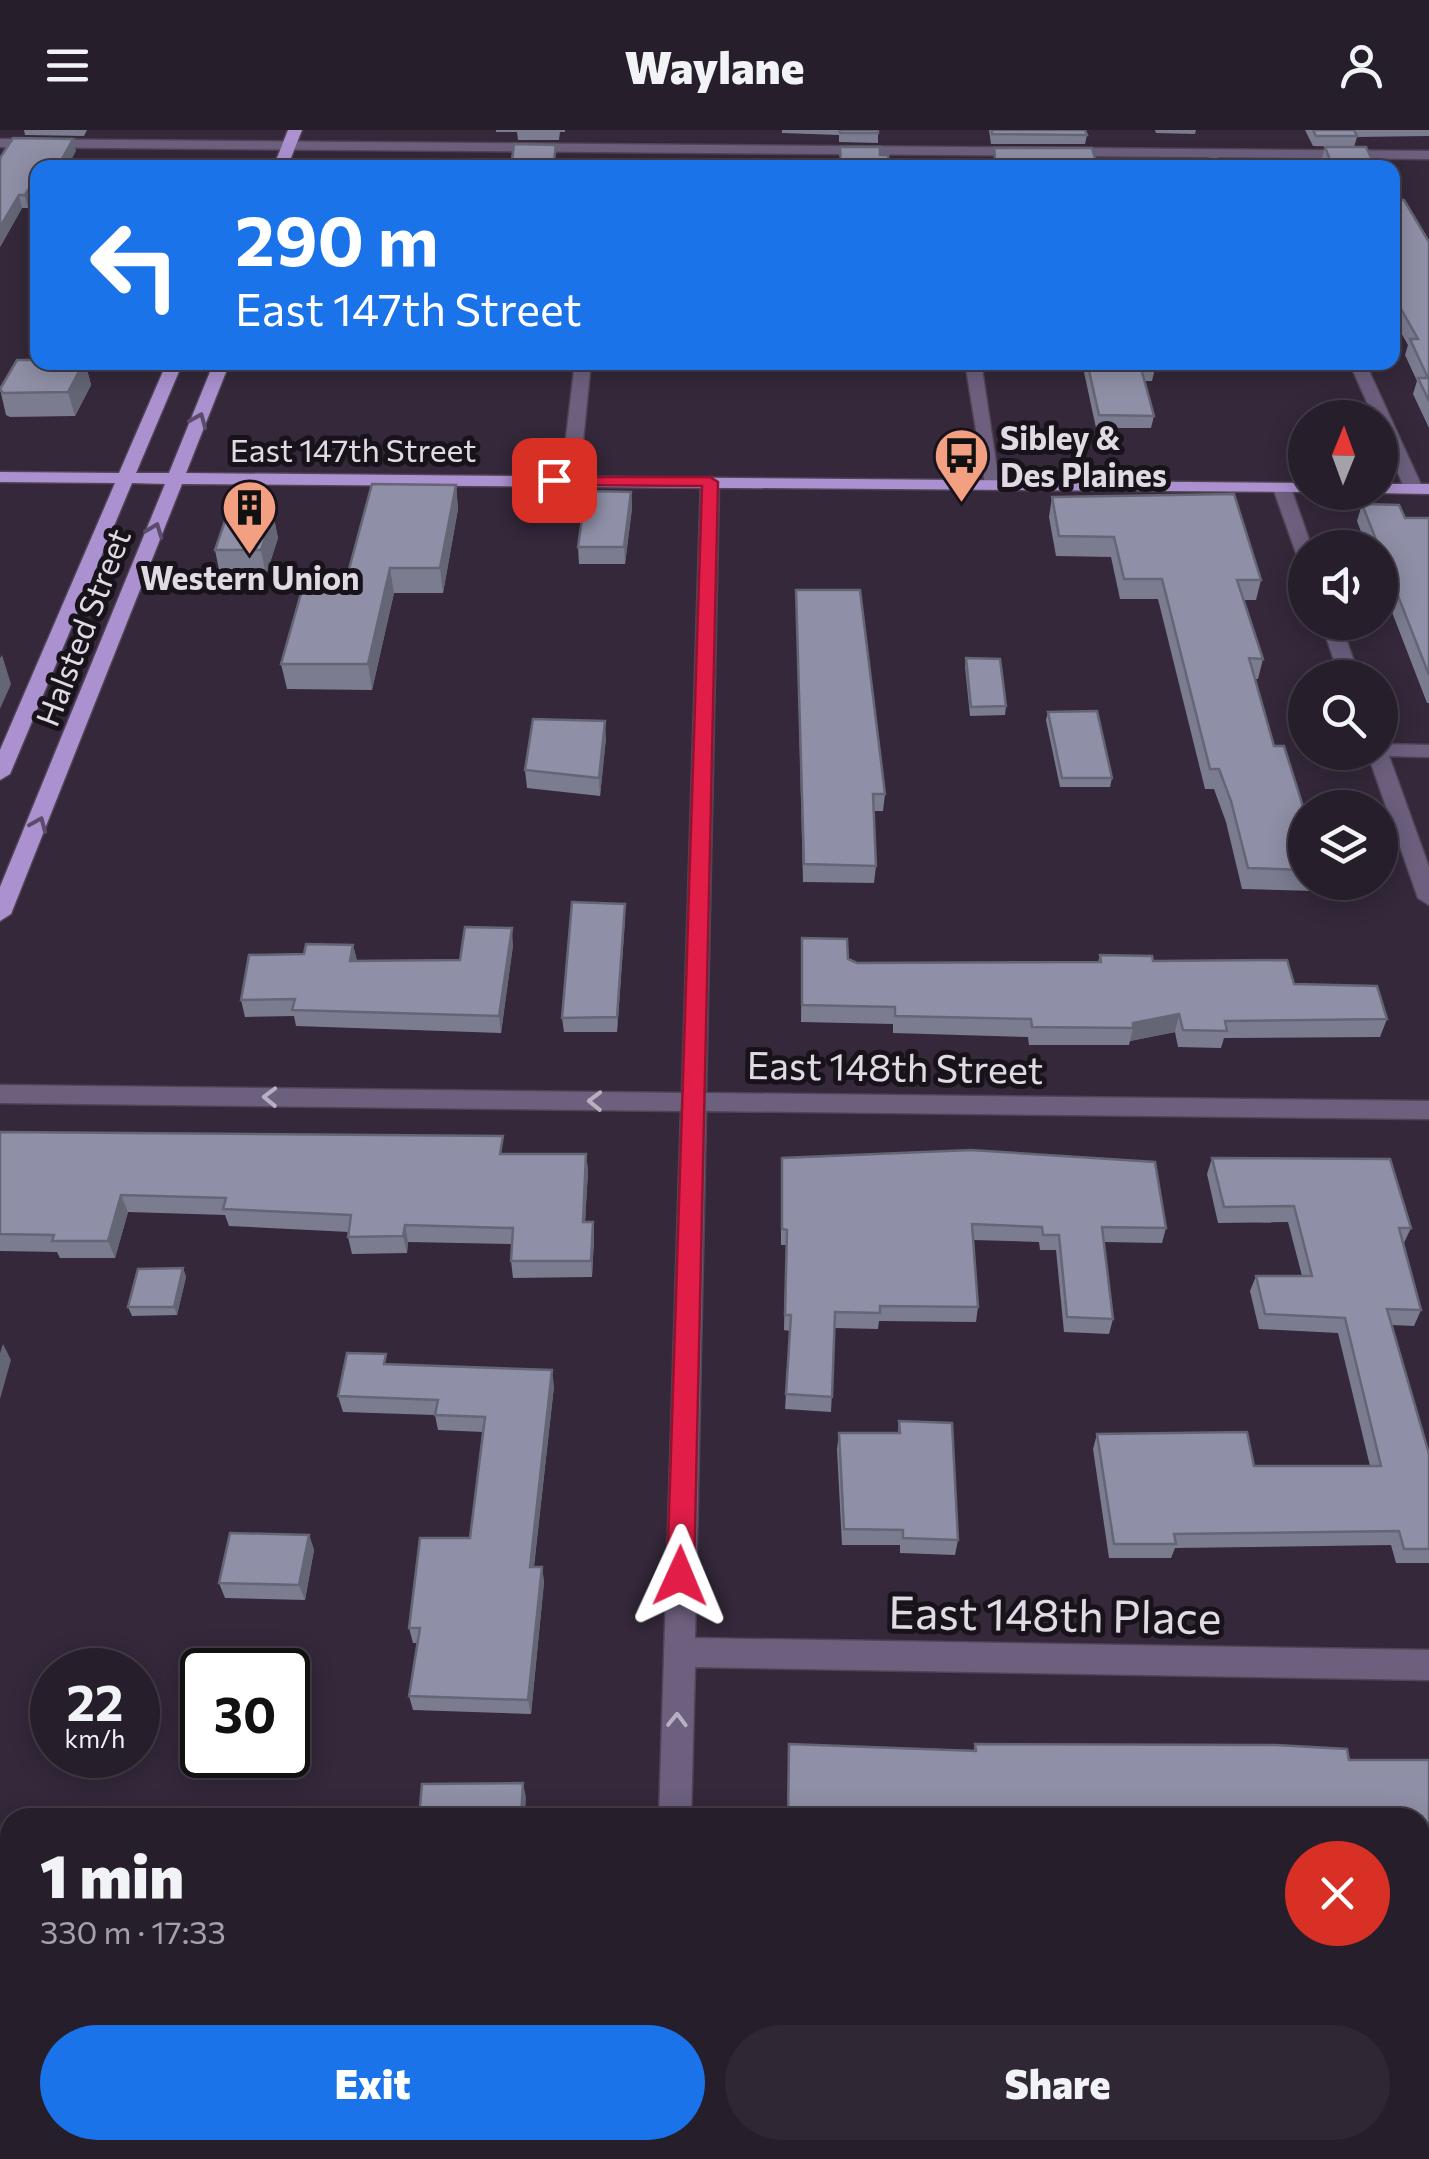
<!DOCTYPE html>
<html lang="en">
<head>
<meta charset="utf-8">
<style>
  body { margin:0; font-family:Commissioner,sans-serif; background:#2f2734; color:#f1f3f6; height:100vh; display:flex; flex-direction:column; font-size:38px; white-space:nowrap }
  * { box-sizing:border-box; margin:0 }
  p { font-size:32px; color:#a4a2a9 }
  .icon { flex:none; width:55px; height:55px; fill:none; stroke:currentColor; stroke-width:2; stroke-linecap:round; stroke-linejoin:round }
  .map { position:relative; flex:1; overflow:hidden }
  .details { position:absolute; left:0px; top:1678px; width:1430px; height:352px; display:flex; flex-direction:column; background:#271e2c; border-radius:30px 30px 0 0; box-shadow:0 5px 25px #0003,0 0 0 2px #433c48 }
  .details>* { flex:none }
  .hud { position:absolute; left:30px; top:30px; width:1370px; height:210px; border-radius:20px; box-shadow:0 5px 25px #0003,0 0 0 2px #433c48; background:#1a73e8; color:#fff; overflow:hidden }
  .needle { width:65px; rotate:1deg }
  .fabs { position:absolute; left:1288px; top:270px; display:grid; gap:20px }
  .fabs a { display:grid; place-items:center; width:110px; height:110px; border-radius:50%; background:#271e2c; box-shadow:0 5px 25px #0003,0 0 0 2px #433c48; font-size:50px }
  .speed { position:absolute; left:30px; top:1518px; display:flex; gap:20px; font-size:50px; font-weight:700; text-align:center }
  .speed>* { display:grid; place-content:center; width:130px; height:130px; border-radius:50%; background:#271e2c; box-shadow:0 5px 25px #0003,0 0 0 2px #433c48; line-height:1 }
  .speed small { font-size:25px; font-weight:400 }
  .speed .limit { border:5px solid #111; border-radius:15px; background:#fff; color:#111 }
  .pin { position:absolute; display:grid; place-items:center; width:85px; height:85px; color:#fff; margin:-42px; border-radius:20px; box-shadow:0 5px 15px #0006 }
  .me { position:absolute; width:110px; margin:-55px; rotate:1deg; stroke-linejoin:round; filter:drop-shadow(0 0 8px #0008) }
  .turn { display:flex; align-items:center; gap:35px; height:210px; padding:0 40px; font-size:45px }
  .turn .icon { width:130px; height:130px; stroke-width:2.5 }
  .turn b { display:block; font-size:70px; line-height:85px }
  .round { display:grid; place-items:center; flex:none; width:105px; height:105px; border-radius:52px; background:#2f2734 }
  .headline { display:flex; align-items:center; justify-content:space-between; height:170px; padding:0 40px }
  h1 { font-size:60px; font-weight:800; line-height:75px }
  .action { display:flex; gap:20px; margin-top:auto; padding:20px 40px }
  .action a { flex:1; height:115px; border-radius:60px; background:#1a73e8; color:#fff; font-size:40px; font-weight:800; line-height:115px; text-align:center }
  .action a+a { background:#2f2734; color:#f1f3f6 }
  header { display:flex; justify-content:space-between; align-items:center; height:130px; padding:0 40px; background:#271e2c; font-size:45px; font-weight:800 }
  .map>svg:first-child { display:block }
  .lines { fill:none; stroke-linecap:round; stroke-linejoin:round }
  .street-casing { stroke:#504455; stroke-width:3 }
  .primary-casing { stroke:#504455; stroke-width:3 }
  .street { fill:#6d607f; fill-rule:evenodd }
  .primary { fill:#ac91d0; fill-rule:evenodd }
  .wall { fill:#7b7c90 }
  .shaded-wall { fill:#646575 }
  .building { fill:#8f90a7; stroke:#646575; stroke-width:2.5 }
  .oneway { stroke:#5b4c6c }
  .oneway2 { stroke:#b8afc1 }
  .route { fill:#e11d48; stroke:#92132f; stroke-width:2.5 }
  .labels { text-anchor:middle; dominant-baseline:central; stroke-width:10; stroke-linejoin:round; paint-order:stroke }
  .far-poi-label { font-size:32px; font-weight:bold; fill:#e1dae5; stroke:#18131b; text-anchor:start }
  .far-street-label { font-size:32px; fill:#e1dae5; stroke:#18131b }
  .street-label { font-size:38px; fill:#e1dae5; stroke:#18131b }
  .near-street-label { font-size:45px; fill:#e1dae5; stroke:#18131b }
</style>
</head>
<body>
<header><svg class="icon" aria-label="menu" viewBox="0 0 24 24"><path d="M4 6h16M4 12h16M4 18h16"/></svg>Waylane<svg class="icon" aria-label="person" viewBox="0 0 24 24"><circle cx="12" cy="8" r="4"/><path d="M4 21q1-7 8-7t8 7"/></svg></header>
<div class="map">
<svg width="1429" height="2029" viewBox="0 0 1429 2029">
  <rect width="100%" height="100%" fill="#34283a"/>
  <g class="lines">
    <defs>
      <g id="street">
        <polygon points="0,9 1429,21 1429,29 0,17"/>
        <polygon points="575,232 591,232 579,350 570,355 561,350"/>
        <polygon points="965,232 981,232 1000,359 985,355"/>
        <polygon points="1349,232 1365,232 1423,359 1420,363 1405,359 1380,302 1380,288 1374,288"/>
        <polygon points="710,347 719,352 706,963 1429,971 1429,989 706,981 695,1508 1429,1520 1429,1550 695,1537 691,1688 659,1688 681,981 0,973 0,955 682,963 701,352"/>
        <polygon points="1282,353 1291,358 1312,418 1305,418 1305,428 1296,423 1273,358"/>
        <polygon points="1321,492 1340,492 1360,548 1340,548"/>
        <polygon points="1380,614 1429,615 1429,627 1389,626 1429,737 1429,775 1418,768 1367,622 1380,622"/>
        <polygon points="650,2020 686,2020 685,2029 649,2029"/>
      </g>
      <g id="primary">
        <polygon points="288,0 302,0 287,38 273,38"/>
        <polygon points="167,232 183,232 136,343 169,343 214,232 230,232 186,343 1305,353 1308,362 182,354 11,784 0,791 0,757 165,354 132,353 10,644 0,650 0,620 115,353 0,352 0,342 119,343"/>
        <polygon points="1380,354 1429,354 1429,364 1374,363 1380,362"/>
      </g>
    </defs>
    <use href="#street" class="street-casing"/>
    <use href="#primary" class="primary-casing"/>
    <use href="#street" class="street"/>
    <use href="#primary" class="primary"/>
  </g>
  <g class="wall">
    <polygon points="24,0 87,0 84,6 25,5"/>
    <polygon points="496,0 565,0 565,2 560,2 559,10 518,10 517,2 496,2"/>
    <polygon points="782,0 878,0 878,13 839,12 839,5 782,3"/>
    <polygon points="989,0 1085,0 1087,5 1085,14 991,14"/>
    <polygon points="1155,0 1196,0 1195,4 1156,3"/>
    <polygon points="1305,0 1429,0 1429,6 1357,7 1354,17 1313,16"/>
    <polygon points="1325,17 1376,38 1323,38 1321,32"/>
    <polygon points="76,21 38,38 38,62 28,78 22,78 0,117 0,28"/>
    <polygon points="1392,69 1429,112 1429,298 1413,264 1417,251 1405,225 1408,215 1392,187"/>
    <polygon points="38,232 85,232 91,255 75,286 10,287 6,285 0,259"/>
    <polygon points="408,232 530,232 530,237 408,236"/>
    <polygon points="1036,232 1154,232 1155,238 1152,251 1144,251 1154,286 1151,298 1096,298 1084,242 1038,241"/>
    <polygon points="456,355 458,379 443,463 394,463 372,560 287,559 281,534 345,454"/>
    <polygon points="631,362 632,378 625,434 579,434 578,417"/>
    <polygon points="1052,367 1261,450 1256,470 1243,470 1263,529 1258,549 1255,549 1274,616 1305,683 1305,752 1318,752 1316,761 1242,759 1226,692 1214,659 1205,659 1158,469 1120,469 1111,427 1056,426 1049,387"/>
    <polygon points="1362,374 1405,388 1429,388 1429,573 1427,573 1380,451 1380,418 1367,418 1357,391"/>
    <polygon points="273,384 278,408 266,445 220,445 215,420"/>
    <polygon points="796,460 885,664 883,681 873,681 876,736 874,753 803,752"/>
    <polygon points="966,528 1006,576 1005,585 970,586 965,537"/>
    <polygon points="1048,582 1112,648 1110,657 1060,657 1046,590"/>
    <polygon points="606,608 600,666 527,658 525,640"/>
    <polygon points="625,774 625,788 617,902 564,902 562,888"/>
    <polygon points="802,808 857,833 1098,832 1100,825 1153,831 1294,854 1387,889 1380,907 1224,908 1221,918 1178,917 1175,902 1130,911 1129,915 1029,915 1028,907 893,903 893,894 801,892"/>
    <polygon points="353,815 357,831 460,830 513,815 501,903 296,896 294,886 245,887 241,870 304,824"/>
    <polygon points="0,1002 505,1024 586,1024 588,1041 585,1092 593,1092 594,1109 592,1147 513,1148 511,1131 512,1114 408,1112 407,1123 352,1124 348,1107 349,1102 229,1096 225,1085 128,1082 115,1128 60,1128 57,1122 0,1121"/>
    <polygon points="1212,1028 1411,1098 1404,1113 1421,1180 1414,1196 1392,1195 1429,1324 1429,1433 1396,1433 1391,1415 1175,1418 1171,1428 1109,1428 1093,1319 1097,1304 1254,1336 1370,1336 1338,1203 1259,1199 1250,1161 1256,1146 1302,1146 1288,1092 1218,1093 1207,1044"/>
    <polygon points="781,1044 1166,1098 1162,1113 1104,1112 1113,1189 1109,1204 1064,1202 1056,1120 1040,1120 1039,1112 973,1110 978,1177 976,1192 879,1191 878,1199 835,1198 831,1282 785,1279 790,1201 784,1200 786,1115 781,1115"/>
    <polygon points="183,1138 186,1147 177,1185 132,1186 128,1177"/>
    <polygon points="388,1234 554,1256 534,1437 542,1437 544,1452 531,1584 413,1580 409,1566 417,1513 413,1513 409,1498 470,1408 483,1302 438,1300 435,1285 343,1282 338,1266"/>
    <polygon points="899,1291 958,1410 955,1425 900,1423 900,1415 842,1415 837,1319 839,1303 898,1303"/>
    <polygon points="309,1405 314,1420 305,1470 225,1468 219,1453"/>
    <polygon points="789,1614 974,1620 975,1614 1349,1630 1429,1630 1429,1805 1420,1805 1420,1688 787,1688"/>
    <polygon points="1089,2020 1325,2020 1326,2029 1090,2029"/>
  </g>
  <g class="shaded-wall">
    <polygon points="73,9 76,21 67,38 57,38"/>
    <polygon points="37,44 38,62 28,78 25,65"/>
    <polygon points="19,65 22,78 0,117 0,97"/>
    <polygon points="84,232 85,232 91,255 75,286 68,262"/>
    <polygon points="456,355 458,379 443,463 440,438"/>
    <polygon points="631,362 632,378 625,434 624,417"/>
    <polygon points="273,384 278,408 266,445 261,420"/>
    <polygon points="390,438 394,463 372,560 368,534"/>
    <polygon points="2,525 11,554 0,579 0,528"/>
    <polygon points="605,591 606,608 600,666 599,648"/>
    <polygon points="625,774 625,788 617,902 617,887"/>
    <polygon points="512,798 513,815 501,903 499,886"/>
    <polygon points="353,815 357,831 350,831"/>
    <polygon points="1179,884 1175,902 1130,911 1133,898 1133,893"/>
    <polygon points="586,1024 588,1041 584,1109 583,1092"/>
    <polygon points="121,1065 128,1082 115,1128 108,1111"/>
    <polygon points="593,1092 594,1109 592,1147 591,1131"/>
    <polygon points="405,1095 408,1112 407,1123 403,1106"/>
    <polygon points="183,1138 186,1147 177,1185 174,1177"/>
    <polygon points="3,1214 11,1230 0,1269 0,1223"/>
    <polygon points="552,1240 554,1256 532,1452 530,1437"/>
    <polygon points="309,1405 314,1420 305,1470 299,1455"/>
    <polygon points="542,1437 544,1452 531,1584 528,1570"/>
    <polygon points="523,1653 526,1667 525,1688 521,1688"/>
    <polygon points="4,1864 10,1870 10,1921 0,1964 0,1880"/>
  </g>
  <g class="building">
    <polygon points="839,0 878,0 878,3 840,3"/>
    <polygon points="992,0 1085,0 1087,5 992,4"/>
    <polygon points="1313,0 1354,0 1357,6 1316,6"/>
    <polygon points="13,8 73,9 57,38 38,38 38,44 25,65 19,65 0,97 0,28"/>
    <polygon points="514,14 556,15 553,38 511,38"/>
    <polygon points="840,17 880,17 880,25 888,25 889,38 841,38"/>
    <polygon points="1325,17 1366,17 1376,38 1333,38"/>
    <polygon points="994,18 1092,18 1098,38 996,38"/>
    <polygon points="1216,26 1221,38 1196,38 1195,34"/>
    <polygon points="1392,69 1404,70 1429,112 1429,271 1418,248 1428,248 1410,209 1418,209 1392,163"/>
    <polygon points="17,230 38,230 38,232 84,232 68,262 3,263 0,259"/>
    <polygon points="1087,232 1154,232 1155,238 1141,238 1154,286 1099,285"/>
    <polygon points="372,354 456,355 440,438 390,438 368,534 281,534 304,453 345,454"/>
    <polygon points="586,361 631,362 624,417 578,417"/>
    <polygon points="1234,364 1261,450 1237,450 1263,529 1249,528 1274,616 1284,616 1305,683 1305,740 1248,738 1231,671 1219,639 1210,639 1162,449 1124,449 1114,407 1059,406 1052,367"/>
    <polygon points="1362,374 1399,375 1405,388 1429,388 1429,545"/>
    <polygon points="228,382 273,384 261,420 215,420"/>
    <polygon points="796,460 860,460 885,664 873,664 876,736 804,734"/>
    <polygon points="966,528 1000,529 1006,576 971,577"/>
    <polygon points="1097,581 1112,648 1062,648 1048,582"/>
    <polygon points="533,589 605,591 599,648 525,640"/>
    <polygon points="572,772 625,774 617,887 562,888"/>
    <polygon points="465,797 512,798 499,886 292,880 295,869 241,870 249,825 304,824 306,814 353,815 350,831 460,830"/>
    <polygon points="802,808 847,809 848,829 857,833 1101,832 1100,825 1152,826 1153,831 1287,830 1294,854 1377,856 1387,889 1225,891 1227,901 1183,900 1179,884 1133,893 1133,898 1032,897 1031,889 895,886 895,877 802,875"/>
    <polygon points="0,1002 503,1006 500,1024 586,1024 583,1092 593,1092 591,1131 511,1131 513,1098 405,1095 403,1106 348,1107 351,1085 223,1079 226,1068 121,1065 108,1111 52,1111 54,1105 0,1104"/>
    <polygon points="971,1020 1155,1032 1166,1098 1102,1097 1113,1189 1067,1187 1059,1105 1043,1105 1042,1097 972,1094 978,1177 880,1176 880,1183 835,1182 832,1267 786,1264 791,1185 785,1185 787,1100 782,1099 782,1028"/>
    <polygon points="1212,1028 1390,1029 1411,1098 1399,1098 1421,1180 1387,1179 1429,1324 1429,1419 1404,1419 1399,1401 1174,1404 1176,1414 1114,1414 1097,1304 1247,1302 1254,1336 1381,1336 1345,1188 1265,1184 1256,1146 1312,1146 1294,1076 1224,1077"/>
    <polygon points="183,1138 174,1177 128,1177 138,1139"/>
    <polygon points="347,1223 386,1224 384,1234 552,1240 530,1437 542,1437 528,1570 409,1566 420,1498 409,1498 420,1408 470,1408 485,1287 435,1285 438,1270 338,1266"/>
    <polygon points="899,1291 952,1293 958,1410 903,1408 903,1400 844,1399 839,1303 900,1303"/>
    <polygon points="230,1403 309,1405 299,1455 219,1453"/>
    <polygon points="789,1614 976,1621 975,1614 1276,1615 1347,1619 1349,1630 1429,1630 1429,1793 1420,1793 1420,1688 788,1688"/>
    <polygon points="523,1653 521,1688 419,1688 422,1654"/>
    <polygon points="0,1864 4,1864 0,1880"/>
    <polygon points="1095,2020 1325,2020 1326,2029 1267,2029 1266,2022 1158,2022 1159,2029 1097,2029"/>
    <polygon points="1021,2027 1022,2029 968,2029"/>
  </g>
  <defs><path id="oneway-chevron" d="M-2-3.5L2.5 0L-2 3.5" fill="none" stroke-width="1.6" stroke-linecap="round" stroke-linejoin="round" transform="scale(2.5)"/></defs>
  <g class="oneway">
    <use href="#oneway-chevron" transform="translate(199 290) rotate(-67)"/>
    <use href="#oneway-chevron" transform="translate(155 400) rotate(-69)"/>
    <use href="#oneway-chevron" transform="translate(39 694) rotate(-67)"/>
  </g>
  <g class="oneway2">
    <use href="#oneway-chevron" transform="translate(270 967) rotate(-179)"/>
    <use href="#oneway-chevron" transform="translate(595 971) rotate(-179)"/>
    <use href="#oneway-chevron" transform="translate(677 1590) rotate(-89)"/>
  </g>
  <polygon class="route" points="549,347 710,347 718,352 694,1446 690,1455 680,1458 671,1455 667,1446 702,356 554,355 547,350"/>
  <defs>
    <symbol id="bus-pin" viewBox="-11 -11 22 30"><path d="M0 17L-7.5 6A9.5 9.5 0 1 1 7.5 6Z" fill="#f2a081" stroke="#18131b"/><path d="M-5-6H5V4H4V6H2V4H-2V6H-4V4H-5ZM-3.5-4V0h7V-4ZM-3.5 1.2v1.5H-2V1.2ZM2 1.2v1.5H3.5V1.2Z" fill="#111"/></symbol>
    <symbol id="building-pin" viewBox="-11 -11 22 30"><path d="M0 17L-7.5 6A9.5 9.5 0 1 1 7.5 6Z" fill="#f2a081" stroke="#18131b"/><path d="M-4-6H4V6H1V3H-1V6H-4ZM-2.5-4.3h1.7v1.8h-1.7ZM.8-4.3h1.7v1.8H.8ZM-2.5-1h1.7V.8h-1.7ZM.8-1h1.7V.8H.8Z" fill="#111"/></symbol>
  </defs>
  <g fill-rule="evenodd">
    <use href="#bus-pin" x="930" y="294" width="63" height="86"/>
    <use href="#building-pin" x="218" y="346" width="63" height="86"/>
  </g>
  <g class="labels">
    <g class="far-poi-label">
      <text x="1000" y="307">Sibley &amp;<tspan x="1000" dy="37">Des Plaines</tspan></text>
      <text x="250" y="447" text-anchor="middle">Western Union</text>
    </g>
    <g class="far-street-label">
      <text x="353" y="319">East 147th Street</text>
      <text transform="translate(82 497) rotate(-69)">Halsted Street</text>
    </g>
    <g class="street-label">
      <text transform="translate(895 936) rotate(1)">East 148th Street</text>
    </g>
    <g class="near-street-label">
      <text transform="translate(1055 1483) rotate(1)">East 148th Place</text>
    </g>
  </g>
</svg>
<div class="fabs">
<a><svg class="needle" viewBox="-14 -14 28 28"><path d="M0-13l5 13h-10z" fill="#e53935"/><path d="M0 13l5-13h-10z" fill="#a4a2a9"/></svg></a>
<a><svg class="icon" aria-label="sound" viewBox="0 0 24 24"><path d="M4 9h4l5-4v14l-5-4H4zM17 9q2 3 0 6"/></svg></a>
<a><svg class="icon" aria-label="search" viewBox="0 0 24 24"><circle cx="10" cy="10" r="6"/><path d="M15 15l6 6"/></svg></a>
<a><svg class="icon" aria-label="layers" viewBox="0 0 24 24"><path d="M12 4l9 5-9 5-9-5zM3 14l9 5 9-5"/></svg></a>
</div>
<div class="speed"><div>22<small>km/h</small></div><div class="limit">30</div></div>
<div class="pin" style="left:554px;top:350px;background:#d93025"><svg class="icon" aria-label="arrive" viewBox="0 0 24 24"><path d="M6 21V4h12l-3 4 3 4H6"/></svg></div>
<svg class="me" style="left:680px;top:1446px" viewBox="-20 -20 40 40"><path d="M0-17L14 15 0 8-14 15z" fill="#e11d48" stroke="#fff" stroke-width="4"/></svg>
<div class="hud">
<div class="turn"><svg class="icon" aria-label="left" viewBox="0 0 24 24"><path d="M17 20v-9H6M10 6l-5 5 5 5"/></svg><div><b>290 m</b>East 147th Street</div></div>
</div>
<section class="details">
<div class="headline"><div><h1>1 min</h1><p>330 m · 17:33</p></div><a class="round" style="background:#d93025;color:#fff"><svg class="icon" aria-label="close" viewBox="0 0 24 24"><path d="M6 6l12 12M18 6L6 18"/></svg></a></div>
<div class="action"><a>Exit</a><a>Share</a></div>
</section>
</div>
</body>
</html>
